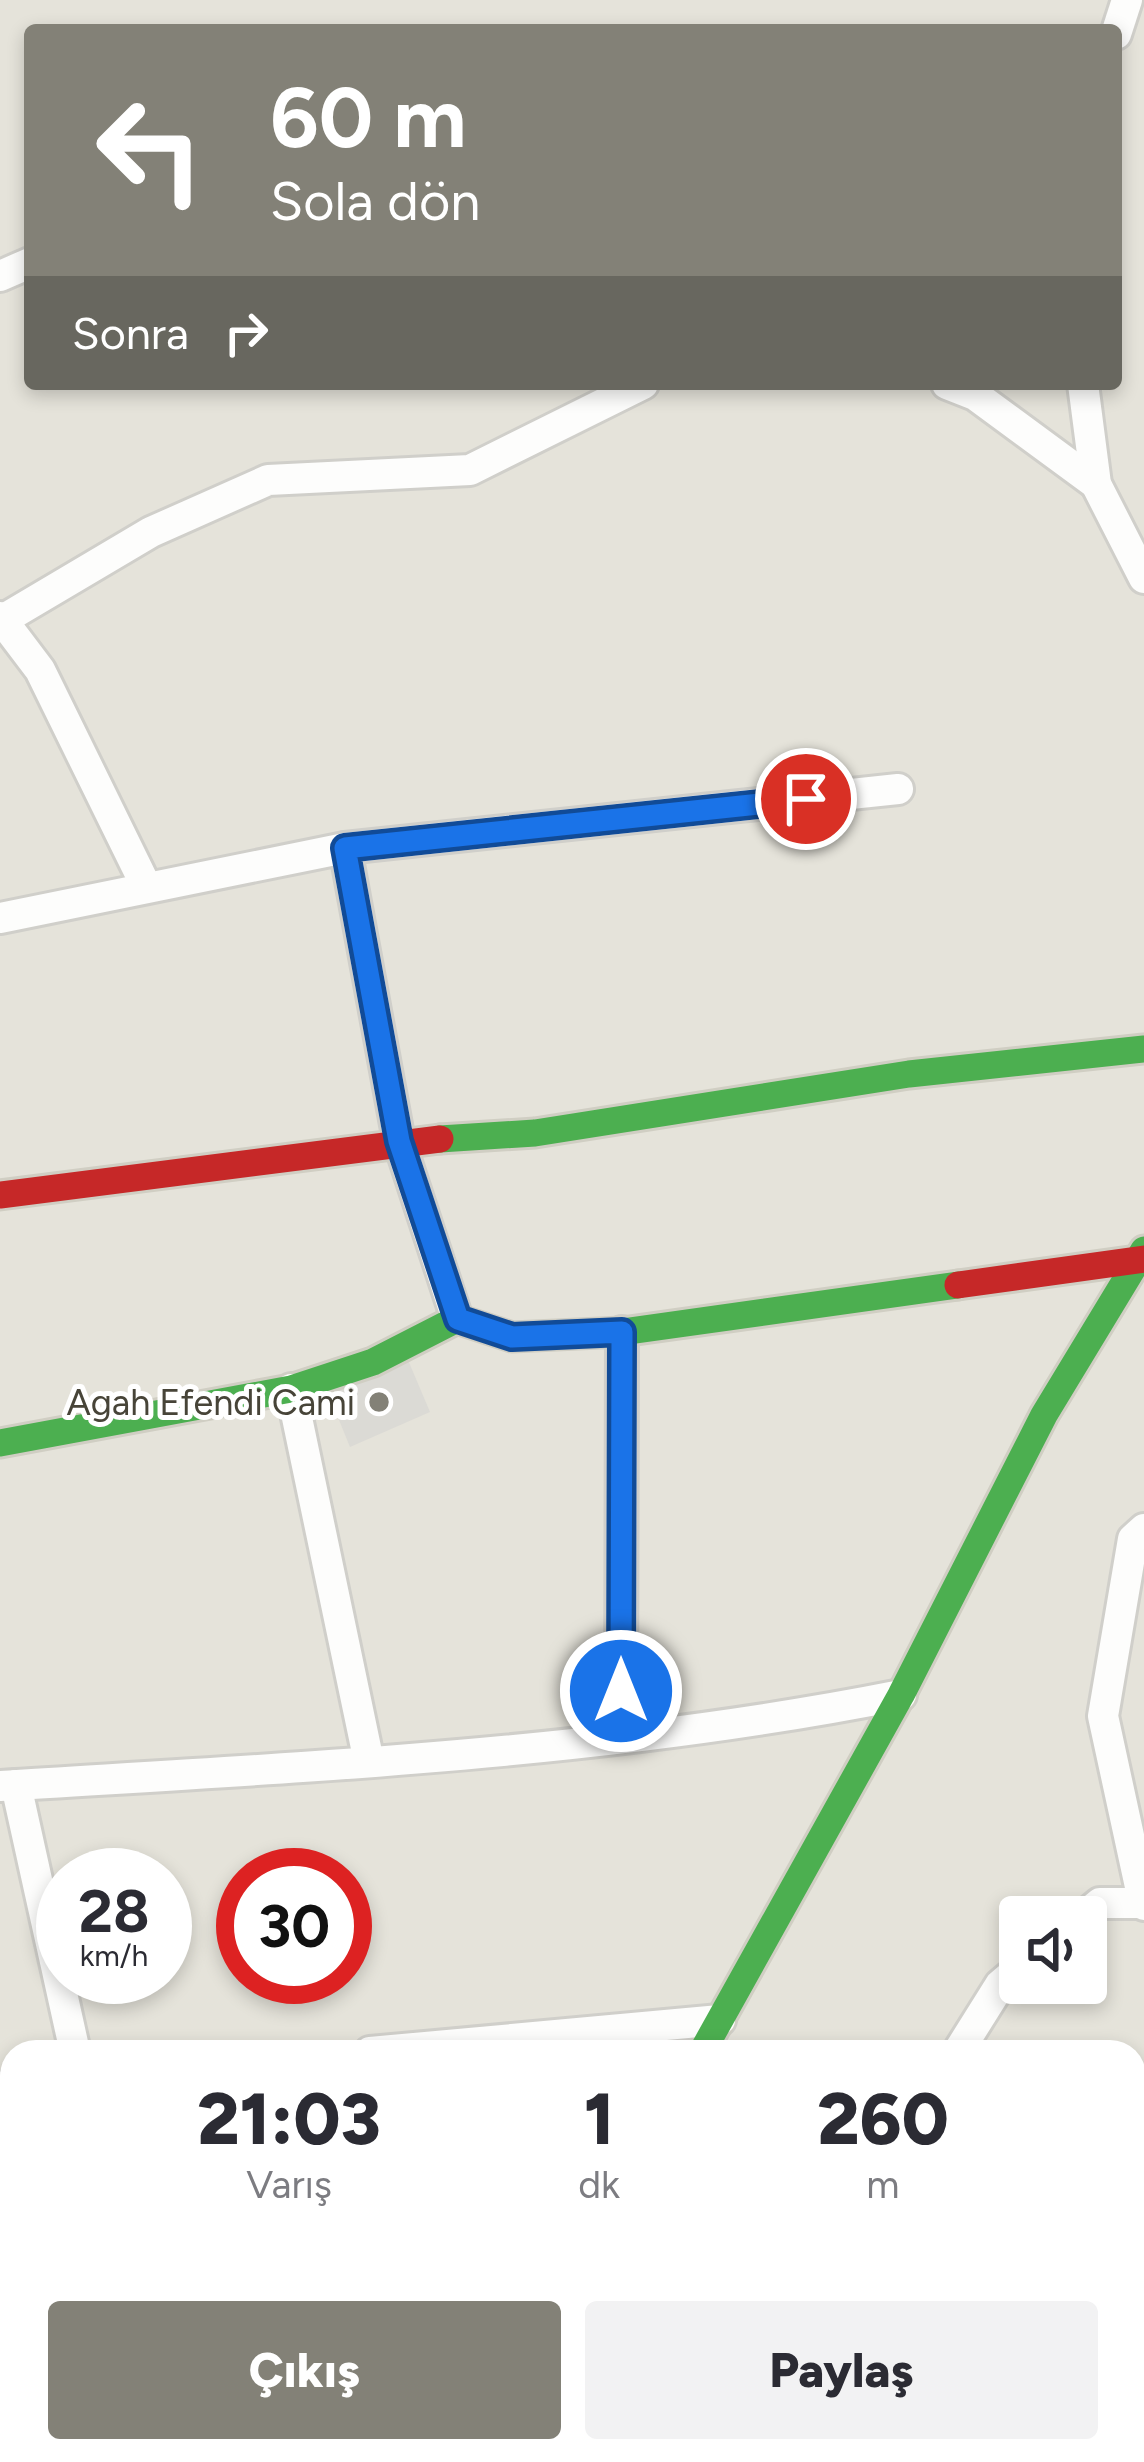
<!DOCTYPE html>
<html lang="tr">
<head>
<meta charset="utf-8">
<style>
  body { margin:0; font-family:Figtree,sans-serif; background:#f2f2f3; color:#2b2b33; height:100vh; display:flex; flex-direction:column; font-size:45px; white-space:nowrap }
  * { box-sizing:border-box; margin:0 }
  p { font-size:39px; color:#7c7c81 }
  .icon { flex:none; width:66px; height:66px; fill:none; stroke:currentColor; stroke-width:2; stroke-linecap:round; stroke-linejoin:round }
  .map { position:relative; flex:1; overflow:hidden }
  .details { position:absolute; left:0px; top:2040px; width:1146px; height:423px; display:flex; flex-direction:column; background:#fff; border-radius:36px 36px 0 0; box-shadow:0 6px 18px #0003 }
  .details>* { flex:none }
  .guide { position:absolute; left:24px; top:24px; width:1098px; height:366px; border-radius:12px; box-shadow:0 6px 18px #0003; background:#838177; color:#fff; overflow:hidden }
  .fabs { position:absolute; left:999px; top:1896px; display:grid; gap:24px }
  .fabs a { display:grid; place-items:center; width:108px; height:108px; border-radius:12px; background:#fff; box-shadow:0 6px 18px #0003; font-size:60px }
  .speed { position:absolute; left:36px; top:1848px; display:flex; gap:24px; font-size:60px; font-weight:700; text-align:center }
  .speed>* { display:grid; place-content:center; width:156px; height:156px; border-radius:50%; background:#fff; box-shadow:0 6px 18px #0003; line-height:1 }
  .speed small { font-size:30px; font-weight:400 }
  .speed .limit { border:18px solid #d22; background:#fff; color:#111 }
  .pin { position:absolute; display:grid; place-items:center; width:102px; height:102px; color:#fff; margin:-51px; border:6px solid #fff; border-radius:50%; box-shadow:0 3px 12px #0007 }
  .me { position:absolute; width:132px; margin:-66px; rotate:0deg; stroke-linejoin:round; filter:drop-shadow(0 0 9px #0008) }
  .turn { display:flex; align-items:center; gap:42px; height:252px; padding:0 48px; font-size:54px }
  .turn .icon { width:156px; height:156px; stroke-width:2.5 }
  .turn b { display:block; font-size:84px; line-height:102px }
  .then { display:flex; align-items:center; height:114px; padding:0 48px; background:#0003; gap:24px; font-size:45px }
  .eta { display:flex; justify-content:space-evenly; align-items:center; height:204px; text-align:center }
  .eta b { font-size:72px; font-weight:800; line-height:84px }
  .primary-button { display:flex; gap:24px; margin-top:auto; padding:24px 48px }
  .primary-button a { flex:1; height:138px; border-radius:12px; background:#838177; color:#fff; font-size:48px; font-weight:800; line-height:138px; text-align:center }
  .primary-button a+a { background:#f2f2f3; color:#2b2b33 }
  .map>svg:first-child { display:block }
  .residential { fill:#e5e3da; fill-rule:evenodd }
  .building { fill:#dbdad5 }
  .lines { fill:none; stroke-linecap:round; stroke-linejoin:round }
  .street-casing { stroke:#d0cfca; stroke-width:36 }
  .fast-casing { stroke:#d0cec3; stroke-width:33 }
  .jam-casing { stroke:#d0cec3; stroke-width:33 }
  .street { stroke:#fdfdfc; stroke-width:30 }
  .fast { stroke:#4caf50; stroke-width:27 }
  .jam { stroke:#c62828; stroke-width:27 }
  .route-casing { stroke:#114b97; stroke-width:30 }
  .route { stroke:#1a73e8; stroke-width:21 }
  .poi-dot { fill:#838177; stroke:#fff; stroke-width:4.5 }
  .labels { text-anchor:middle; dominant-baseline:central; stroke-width:10; stroke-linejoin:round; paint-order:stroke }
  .poi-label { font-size:36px; fill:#474438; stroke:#fff; text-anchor:end }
</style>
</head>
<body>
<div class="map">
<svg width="1144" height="2462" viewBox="0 0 1144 2462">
  <rect width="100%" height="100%" fill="#f2f1ec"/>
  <path class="residential" d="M0 0H1144V2462H0ZM30 30H1116V384H30ZM63 1875H165V1977H63ZM243 1875H345V1977H243ZM1020 1917H1086V1983H1020ZM12 2052H1134V2451H12Z"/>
  <polygon class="building" points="408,1360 430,1412 350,1447 328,1393"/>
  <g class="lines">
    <defs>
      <g id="street">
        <polyline points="1116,34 1127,0"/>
        <polyline points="0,276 30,263"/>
        <polyline points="947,384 975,395 1096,484"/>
        <polyline points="1083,384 1096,484 1144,578"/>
        <polyline points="0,617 40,670 145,884"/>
        <polyline points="4,619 151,532 268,480 470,470 643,384"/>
        <polyline points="345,848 399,1141 457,1319"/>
        <polyline points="0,918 345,848 898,789"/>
        <polyline points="291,1389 369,1762"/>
        <polyline points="1144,1529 1133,1539 1103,1716 1144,1905"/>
        <polyline points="621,1736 622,1332"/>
        <polyline points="16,1785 75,2052"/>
        <path d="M0 1786C301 1767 605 1754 901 1695"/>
        <polyline points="1083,1917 1100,1903 1142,1903"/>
        <polyline points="370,2052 720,2020"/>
        <polyline points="958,2052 1000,1985 1020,1968"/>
        <polyline points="0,2087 12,2085"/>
        <polyline points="0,2266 12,2256"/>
        <polyline points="1134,2354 1144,2350"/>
        <polyline points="164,2451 166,2462"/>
        <polyline points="855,2451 859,2462"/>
      </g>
      <g id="fast">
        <polyline points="440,1139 535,1133 909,1074 1144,1049"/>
        <polyline points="0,1443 291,1389 373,1362 457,1319 512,1337 622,1332 958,1285"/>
        <polyline points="702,2052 901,1695 1044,1415 1144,1250"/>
        <polyline points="512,2462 517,2451"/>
      </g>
      <g id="jam">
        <polyline points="0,1195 440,1139"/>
        <polyline points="958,1285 1144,1259"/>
      </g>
    </defs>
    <use href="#street" class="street-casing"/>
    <use href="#fast" class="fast-casing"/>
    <use href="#jam" class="jam-casing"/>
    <use href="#street" class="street"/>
    <use href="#fast" class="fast"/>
    <use href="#jam" class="jam"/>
  </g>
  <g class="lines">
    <defs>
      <polyline id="route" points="621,1691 622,1332 512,1337 458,1319 399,1141 345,848 806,799"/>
    </defs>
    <use href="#route" class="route-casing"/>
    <use href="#route" class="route"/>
  </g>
  <circle class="poi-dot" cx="379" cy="1402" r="12"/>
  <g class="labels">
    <g class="poi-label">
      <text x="355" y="1402">Agah Efendi Cami</text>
    </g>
  </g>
</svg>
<div class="fabs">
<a><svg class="icon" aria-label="sound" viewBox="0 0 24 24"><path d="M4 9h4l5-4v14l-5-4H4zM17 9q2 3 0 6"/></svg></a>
</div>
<div class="speed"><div>28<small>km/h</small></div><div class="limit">30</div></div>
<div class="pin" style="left:806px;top:799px;background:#d93025"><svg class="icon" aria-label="arrive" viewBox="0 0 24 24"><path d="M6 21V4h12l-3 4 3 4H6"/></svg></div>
<svg class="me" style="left:621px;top:1691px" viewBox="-20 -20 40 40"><circle r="17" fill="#1a73e8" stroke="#fff" stroke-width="3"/><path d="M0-11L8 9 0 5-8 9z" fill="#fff"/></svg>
<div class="guide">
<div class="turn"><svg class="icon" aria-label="left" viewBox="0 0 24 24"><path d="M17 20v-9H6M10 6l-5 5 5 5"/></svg><div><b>60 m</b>Sola dön</div></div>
<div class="then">Sonra<svg class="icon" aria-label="right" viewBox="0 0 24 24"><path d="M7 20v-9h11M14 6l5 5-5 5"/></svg></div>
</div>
<section class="details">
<div class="eta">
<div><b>21:03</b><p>Varış</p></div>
<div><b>1</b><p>dk</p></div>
<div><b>260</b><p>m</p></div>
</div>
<div class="primary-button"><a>Çıkış</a><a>Paylaş</a></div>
</section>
</div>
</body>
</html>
